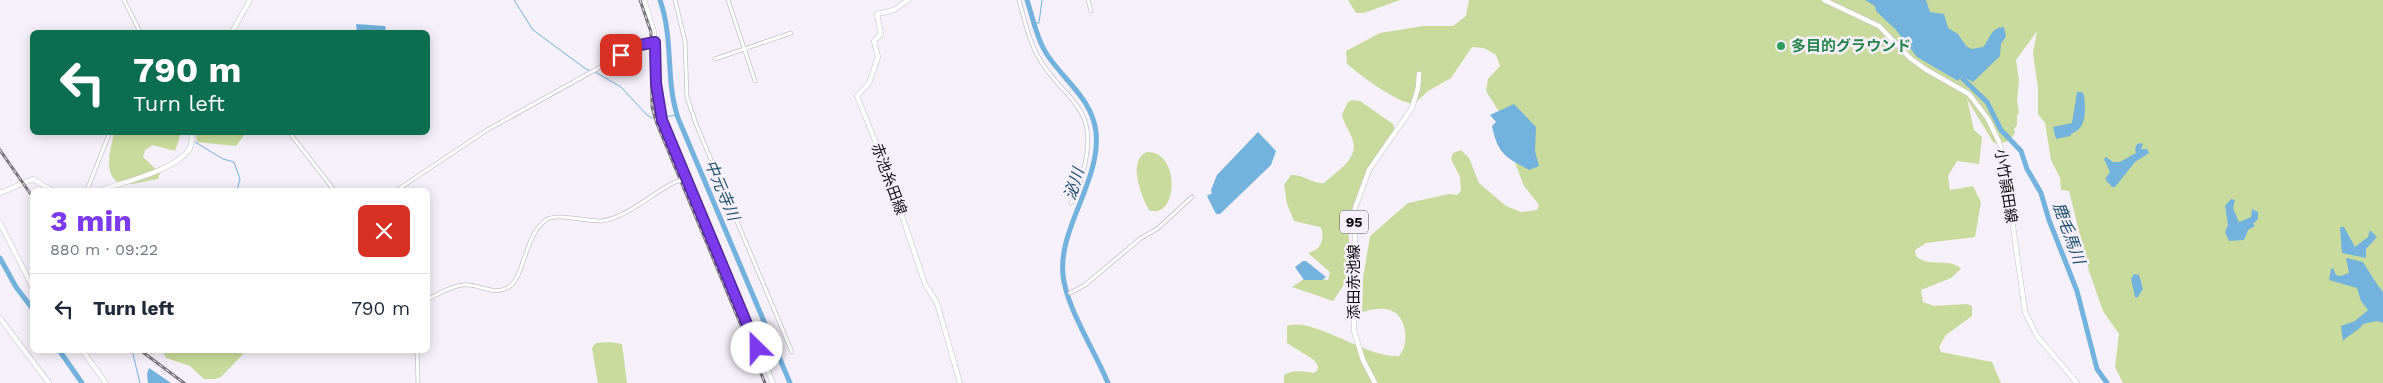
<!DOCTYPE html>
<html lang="en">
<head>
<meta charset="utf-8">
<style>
  body { margin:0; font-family:"Work Sans","Noto Sans JP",sans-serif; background:#f6f6f7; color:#1f2937; height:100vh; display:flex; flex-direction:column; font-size:19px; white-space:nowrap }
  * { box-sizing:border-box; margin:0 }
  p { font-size:16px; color:#747a83 }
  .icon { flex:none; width:28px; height:28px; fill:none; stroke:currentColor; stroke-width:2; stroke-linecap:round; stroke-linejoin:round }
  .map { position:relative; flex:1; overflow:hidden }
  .details { position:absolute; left:30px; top:188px; width:400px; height:165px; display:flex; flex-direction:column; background:#fff; border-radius:8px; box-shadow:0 2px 12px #0003 }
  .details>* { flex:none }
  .banner { position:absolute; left:30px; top:30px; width:400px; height:105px; border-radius:8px; box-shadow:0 2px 12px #0003; background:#0b6e4f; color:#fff; overflow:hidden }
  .pin { position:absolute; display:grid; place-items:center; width:42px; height:42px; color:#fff; margin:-21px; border-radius:10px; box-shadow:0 2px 8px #0006 }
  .me { position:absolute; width:55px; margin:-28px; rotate:337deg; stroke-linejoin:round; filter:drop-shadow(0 0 4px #0008) }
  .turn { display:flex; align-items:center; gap:18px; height:105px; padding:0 20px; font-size:22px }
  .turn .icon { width:65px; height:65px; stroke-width:2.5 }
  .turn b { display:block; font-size:35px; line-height:42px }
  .round { display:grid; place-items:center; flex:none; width:52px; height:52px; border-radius:8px; background:#f6f6f7 }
  .overview { display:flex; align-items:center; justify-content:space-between; height:85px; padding:0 20px }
  h1 { font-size:30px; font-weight:700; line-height:38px; color:#7c3aed }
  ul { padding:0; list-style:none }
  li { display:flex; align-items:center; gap:15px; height:70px; padding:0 20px; border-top:1px solid #e0e1e3 }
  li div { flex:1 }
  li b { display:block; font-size:19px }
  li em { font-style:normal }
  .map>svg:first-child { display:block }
  .green { fill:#c9db9c }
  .water { fill:#72b2dc }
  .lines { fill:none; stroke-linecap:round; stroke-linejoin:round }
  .stream { stroke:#72b2dc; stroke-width:1 }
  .river { stroke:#72b2dc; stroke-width:5 }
  .minor-casing { stroke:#c5c1c9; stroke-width:4.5 }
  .major-casing { stroke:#c5c1c9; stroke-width:5.5 }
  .minor { stroke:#fff; stroke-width:3 }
  .major { stroke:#fff; stroke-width:4.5 }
  .rail-casing { stroke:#77747a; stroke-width:3 }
  .rail { stroke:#f5f0f9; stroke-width:1; stroke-dasharray:4; stroke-linecap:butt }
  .minor-bridge-casing { stroke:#c5c1c9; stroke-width:4.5; stroke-linecap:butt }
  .minor-bridge { stroke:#fff; stroke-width:3 }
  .route-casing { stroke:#51269a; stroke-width:12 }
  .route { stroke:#7c3aed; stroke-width:9 }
  .leisure-dot { fill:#2e9e5b; stroke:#f5f0f9; stroke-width:2 }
  .labels { text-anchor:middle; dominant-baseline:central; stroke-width:5; stroke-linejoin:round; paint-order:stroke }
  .shield { fill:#f5f0f9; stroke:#525054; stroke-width:1 }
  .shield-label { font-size:14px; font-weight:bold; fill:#0c0b0e }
  .leisure-label { font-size:15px; font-weight:bold; fill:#27864d; stroke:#f5f0f9; text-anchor:start }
  .street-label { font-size:15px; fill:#0c0b0e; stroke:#f5f0f9 }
  .water-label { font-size:16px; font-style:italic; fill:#1d4e6b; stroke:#f5f0f9 }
</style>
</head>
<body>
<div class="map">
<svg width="2383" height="383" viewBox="0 0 2383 383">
  <rect width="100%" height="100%" fill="#f5f0f9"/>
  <g class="green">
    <polygon points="1348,0 1400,0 1364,13 1356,13"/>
    <path d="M1469 0H2383V383H2123L2115 367 2119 334 2103 311 2089 271 2069 191 2061 190 2060 178 2051 160 2045 123 2038 114V88L2033 53 2037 31 2016 60 2019 80 2017 101 2019 112 2017 116V125L2014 129 2015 133 2009 141 1997 144 1993 142 1967 99 1974 130 1982 137 1979 164 1957 161 1948 176 1950 190 1973 186 1981 202 1975 237 1926 243 1915 250 1916 256C1928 268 1950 257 1961 269L1951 278 1921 290 1923 302 1934 306 1967 304 1972 306V316L1946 335 1939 347 1941 352 1992 362 2001 383H1284V375C1292 370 1304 371 1313 373L1317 371 1318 366 1314 360 1287 343V326C1313 316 1365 358 1399 356 1410 344 1407 316 1390 310 1381 307 1371 310 1362 312L1363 278 1370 236 1408 203 1449 194 1457 195 1461 191 1460 177 1451 159 1453 153 1461 150 1469 158 1479 183 1506 206 1521 212 1537 210 1539 205 1524 186 1514 160 1501 115 1486 91 1488 79 1500 66 1496 55 1484 48 1472 47 1451 78 1428 91 1414 104C1397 103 1360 75 1347 64L1346 51 1380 33 1423 26H1453L1466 16Z"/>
    <path d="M1352 100 1360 101 1393 124 1395 131 1377 160 1348 222 1351 274 1333 301 1292 287 1307 277 1328 280 1330 272 1308 253C1320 250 1324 242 1322 230L1320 227 1294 221 1287 204 1284 185 1291 175C1303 174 1312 184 1324 183 1338 170 1362 157 1351 136 1348 128 1343 122 1342 114L1348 102Z"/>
    <path d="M114 133H181L175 151 153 145 145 150 143 157 160 173 158 179 132 184 119 183C102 173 111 148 114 133Z"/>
    <polygon points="196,133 244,132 244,135 236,146 197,142"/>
    <path d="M1147 152C1181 151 1178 221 1149 210 1141 196 1127 160 1147 152Z"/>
    <polygon points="611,342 622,344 627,383 598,383 592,348 596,343"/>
    <polygon points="162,350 247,350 221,377 215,379 204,379 190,366 166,358"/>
  </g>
  <g class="water">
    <path d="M1865 0H1926L1930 12 1944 14 1948 28 1958 34 1966 46 1972 49 1983 47C1990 40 1990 27 2004 27L2006 36 2001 44 2000 56 1973 82 1962 76 1958 81 1917 57 1896 30 1876 11 1875 6Z"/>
    <polygon points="356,24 385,26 386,29 381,32 357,32"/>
    <path d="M2077 92H2082L2084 95C2085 105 2087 121 2079 129 2075 133 2073 131 2070 136L2056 139 2053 127 2072 123Z"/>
    <path d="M1514 104 1536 127 1535 151 1539 166 1529 170C1506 157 1498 155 1492 126L1496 122 1490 115Z"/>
    <polygon points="1258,132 1276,151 1271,165 1220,214 1216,214 1207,196 1212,193 1211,190 1217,175"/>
    <polygon points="2141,143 2143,144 2141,149 2147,149 2149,153 2135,162 2115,187 2112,187 2105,179 2110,172 2104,159 2106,157 2113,162 2120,162 2136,153 2135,149 2137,144"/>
    <polygon points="2231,199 2235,200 2233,208 2239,222 2251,217 2252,209 2258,212 2258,219 2253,224 2255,226 2248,230 2244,240 2229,241 2225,232 2228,225 2225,206"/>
    <polygon points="2340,227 2344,227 2355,247 2368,237 2370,230 2377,237 2366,249 2366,258 2342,253"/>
    <path d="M2346 258 2363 262C2370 273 2375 282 2383 292V323L2377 321 2363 324C2359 331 2349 334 2343 341L2341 326 2355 321 2368 310 2361 301 2357 288 2329 280 2331 269 2333 268 2336 275 2340 276 2349 273Z"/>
    <polygon points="1303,261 1306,261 1326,277 1322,280 1304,280 1295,267"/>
    <polygon points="2134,274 2139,275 2143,289 2137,298 2135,297 2131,279"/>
    <polygon points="149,368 171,383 148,383 147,374"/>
  </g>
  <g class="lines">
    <g class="stream">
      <polyline points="514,0 533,30 586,69 591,71"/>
      <polyline points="1034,23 1039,23 1042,0"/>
      <polyline points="595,72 621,87 647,115 652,118 660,118"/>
      <polyline points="664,117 677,115"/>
      <polyline points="195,142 223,159 234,162 240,179 237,190"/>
      <polyline points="132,350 140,383"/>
    </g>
    <g class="river">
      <path d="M660 0C674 40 665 79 678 118L790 383"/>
      <path d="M1027 0C1033 18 1036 37 1046 53 1063 80 1092 98 1096 132 1101 181 1058 228 1063 275 1066 307 1095 351 1108 383"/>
      <polyline points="1965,78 1963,79 1987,102 2001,130 2021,151 2027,169 2041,193 2049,220 2077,291 2097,369 2107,383"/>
      <polyline points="0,258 16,287 32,308"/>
      <polyline points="59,350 82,383"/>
    </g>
    <defs>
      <g id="minor">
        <polyline points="124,0 140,32"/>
        <polyline points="675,0 685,41 687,97 696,124 792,352"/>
        <polyline points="728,0 755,81"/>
        <path d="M1019 0C1024 18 1028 38 1037 55 1063 102 1100 103 1084 168 1081 179 1078 196 1071 203"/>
        <polyline points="1088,0 1091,11"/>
        <polyline points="715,59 791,33"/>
        <polyline points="289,132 334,190"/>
        <polyline points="87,190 110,132"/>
        <polyline points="397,190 487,130 640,45 655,42"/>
        <polyline points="1070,293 1085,285 1141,238 1157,229 1192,197"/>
        <path d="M428 299C438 294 451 286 463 285 478 283 493 296 507 288 525 279 524 235 546 220 557 212 586 222 601 221 625 219 654 192 675 182"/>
        <polyline points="417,350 418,383"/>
      </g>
      <g id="major">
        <polyline points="644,0 654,32 657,97 662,120 773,383"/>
        <polyline points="908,0 894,10 877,14 881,34 874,41 878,57 869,83 857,96 886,168 925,284 937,303 960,383"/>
        <polyline points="1824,0 1879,26 1910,58 1925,69 1969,94 1988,119 1999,142 2004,161 2025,312 2037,336 2077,383"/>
        <polyline points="232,32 250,0"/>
        <path d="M101 190C124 182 177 170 190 148 192 144 192 138 192 132"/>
        <polyline points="0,193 33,179 51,190"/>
        <polyline points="0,223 32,286"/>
        <polyline points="0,318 49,383"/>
        <polyline points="82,350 106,383"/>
        <polyline points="1375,383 1363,360 1354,331 1355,208 1369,170 1412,108 1418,88 1419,74"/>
      </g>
    </defs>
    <use href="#minor" class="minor-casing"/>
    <use href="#major" class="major-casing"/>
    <use href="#minor" class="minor"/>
    <use href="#major" class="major"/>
    <defs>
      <g id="rail">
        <polyline points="640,0 651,32 652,107 657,124 765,383"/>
        <polyline points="0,150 32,196"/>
        <polyline points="140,350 184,383"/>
      </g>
    </defs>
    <use href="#rail" class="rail-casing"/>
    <use href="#rail" class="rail"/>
    <defs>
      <polyline id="minor-bridge" points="675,182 682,180"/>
    </defs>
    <use href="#minor-bridge" class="minor-bridge-casing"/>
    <use href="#minor-bridge" class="minor-bridge"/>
  </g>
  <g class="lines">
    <defs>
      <polyline id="route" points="621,55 640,45 655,42 656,83 662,120 757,348"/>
    </defs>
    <use href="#route" class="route-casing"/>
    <use href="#route" class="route"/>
  </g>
  <circle class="leisure-dot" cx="1781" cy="46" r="5"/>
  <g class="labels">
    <rect class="shield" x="1340" y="210.5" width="28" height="23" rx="4"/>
    <g class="shield-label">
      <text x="1354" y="222">95</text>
    </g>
    <g class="leisure-label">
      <text x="1791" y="46">多目的グラウンド</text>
    </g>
    <g class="street-label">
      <text transform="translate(889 179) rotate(70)">赤池糸田線</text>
      <text transform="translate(2006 186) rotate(81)">小竹頴田線</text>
      <text transform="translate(1354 282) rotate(-90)">添田赤池線</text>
    </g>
    <g class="water-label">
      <text transform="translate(1074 184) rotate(-73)">泌川</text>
      <text transform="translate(722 190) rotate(67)">中元寺川</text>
      <text transform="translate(2069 233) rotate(70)">鹿毛馬川</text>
    </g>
  </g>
</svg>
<div class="pin" style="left:621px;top:55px;background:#d93025"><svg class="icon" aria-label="arrive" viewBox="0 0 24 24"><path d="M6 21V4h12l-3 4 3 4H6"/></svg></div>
<svg class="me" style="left:757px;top:348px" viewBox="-20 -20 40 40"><circle r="19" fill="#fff"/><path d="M0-13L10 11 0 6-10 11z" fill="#7c3aed"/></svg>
<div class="banner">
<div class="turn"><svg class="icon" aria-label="left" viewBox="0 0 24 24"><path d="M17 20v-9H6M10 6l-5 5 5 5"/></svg><div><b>790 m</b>Turn left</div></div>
</div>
<section class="details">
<div class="overview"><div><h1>3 min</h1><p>880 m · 09:22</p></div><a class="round" style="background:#d93025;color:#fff"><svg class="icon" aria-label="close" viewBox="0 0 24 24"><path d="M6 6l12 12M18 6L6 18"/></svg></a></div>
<ul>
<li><svg class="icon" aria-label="left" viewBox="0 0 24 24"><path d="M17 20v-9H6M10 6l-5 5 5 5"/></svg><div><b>Turn left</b></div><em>790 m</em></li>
</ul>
</section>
</div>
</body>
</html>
